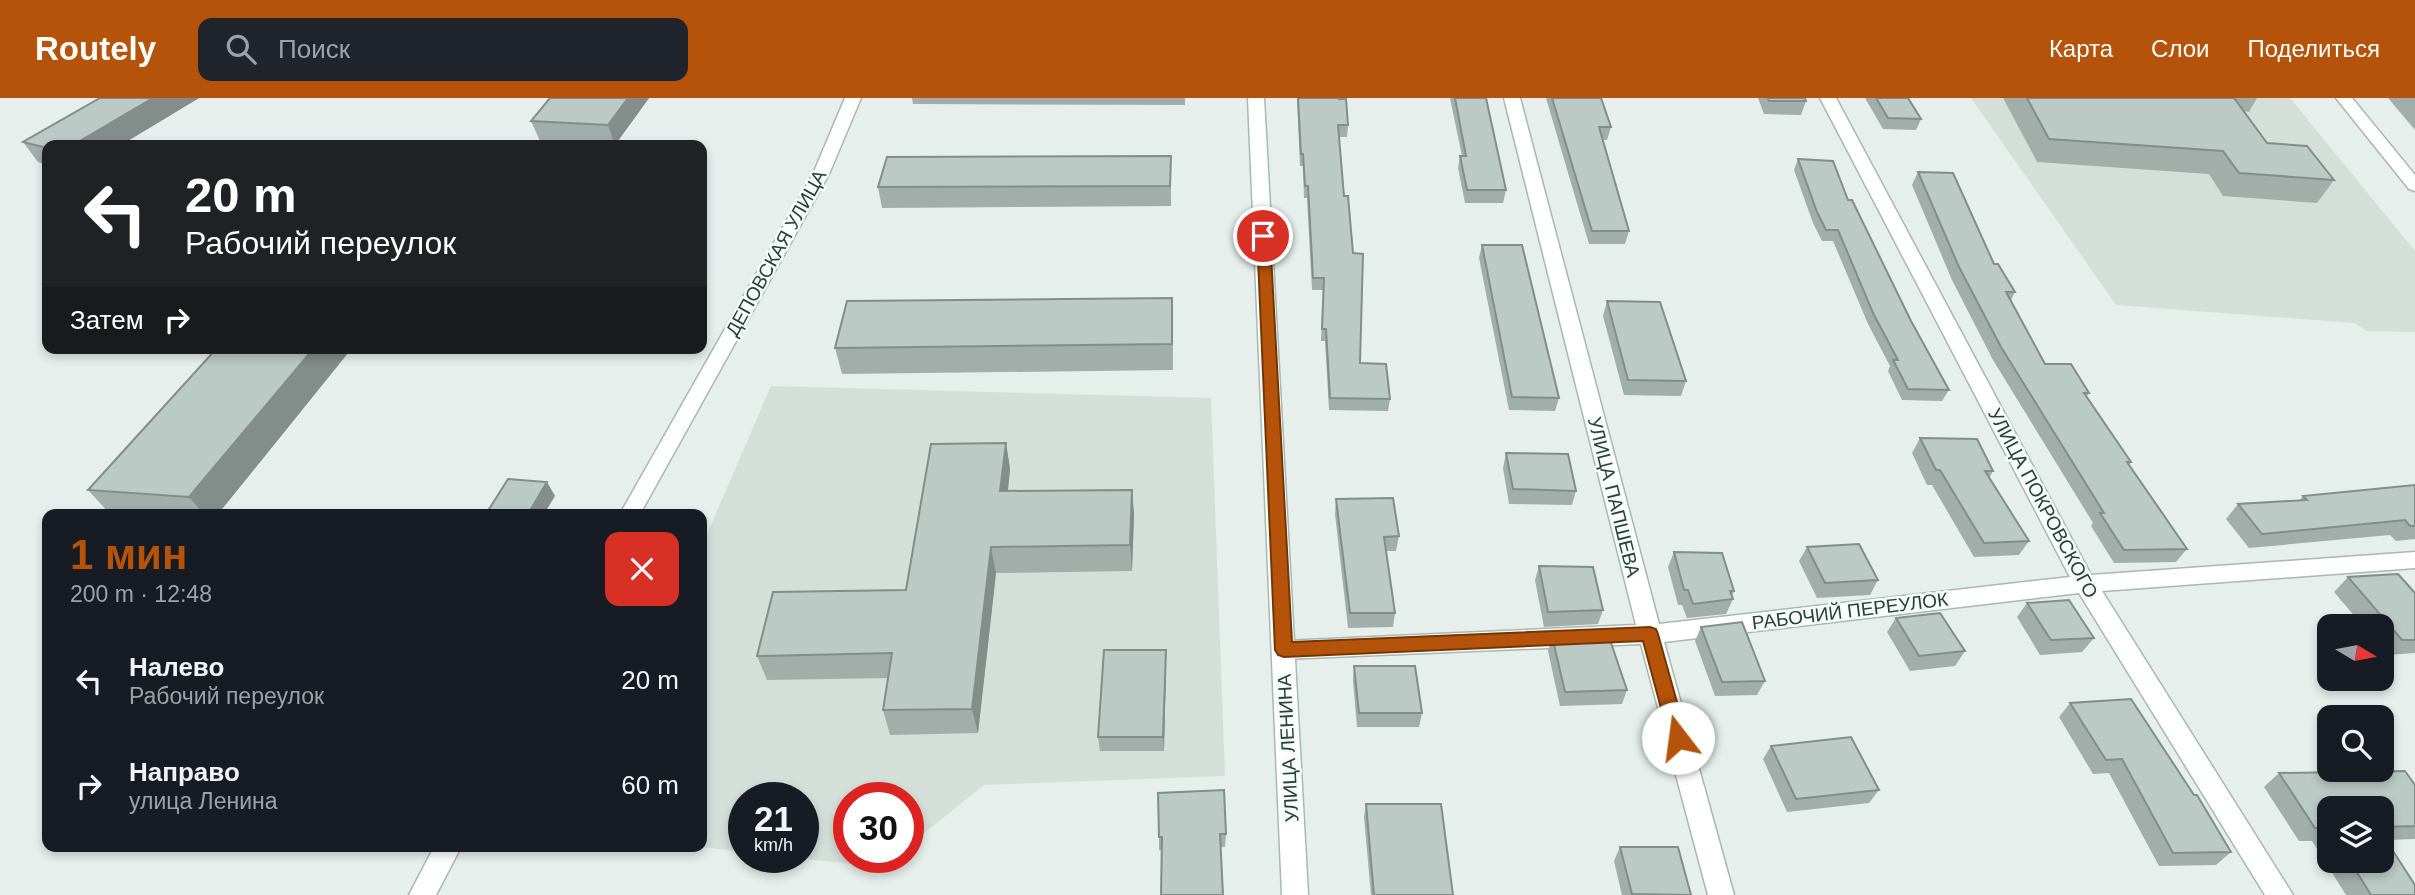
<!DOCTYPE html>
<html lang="ru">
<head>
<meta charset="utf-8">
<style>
  body { margin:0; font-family:Arial,sans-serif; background:#20242c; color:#f1f3f6; height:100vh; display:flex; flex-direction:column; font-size:26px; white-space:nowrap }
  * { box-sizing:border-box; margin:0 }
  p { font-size:23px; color:#9ea1a6 }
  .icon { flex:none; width:38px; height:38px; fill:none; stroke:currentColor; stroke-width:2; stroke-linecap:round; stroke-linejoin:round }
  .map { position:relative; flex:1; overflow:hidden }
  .details { position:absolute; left:42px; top:411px; width:665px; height:343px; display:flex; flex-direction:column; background:#171b24; border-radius:14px; box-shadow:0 4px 10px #0003 }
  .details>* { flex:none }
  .banner { position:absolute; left:42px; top:42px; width:665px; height:214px; border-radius:14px; box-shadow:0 4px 10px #0003; background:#202124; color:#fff; overflow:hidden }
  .needle { width:46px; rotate:100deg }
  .tools { position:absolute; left:2317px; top:516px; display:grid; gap:14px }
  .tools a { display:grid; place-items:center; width:77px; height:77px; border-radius:14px; background:#171b24; box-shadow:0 4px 10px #0003; font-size:35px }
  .speed { position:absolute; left:728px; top:684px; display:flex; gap:14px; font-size:35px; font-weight:700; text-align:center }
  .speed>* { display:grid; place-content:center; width:91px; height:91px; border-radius:50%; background:#171b24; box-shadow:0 4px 10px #0003; line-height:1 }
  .speed small { font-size:18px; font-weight:400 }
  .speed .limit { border:10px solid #d22; background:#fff; color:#111 }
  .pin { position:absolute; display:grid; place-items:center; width:60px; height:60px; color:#fff; margin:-30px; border:4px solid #fff; border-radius:50%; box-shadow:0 2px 7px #0007 }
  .me { position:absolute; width:77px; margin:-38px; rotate:345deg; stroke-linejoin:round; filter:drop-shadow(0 0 5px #0008) }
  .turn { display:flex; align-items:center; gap:24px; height:147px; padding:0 28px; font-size:32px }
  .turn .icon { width:91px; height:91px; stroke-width:2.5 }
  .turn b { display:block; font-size:49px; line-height:60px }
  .then { display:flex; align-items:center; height:66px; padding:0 28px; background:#0003; gap:14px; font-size:26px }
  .round { display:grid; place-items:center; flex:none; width:74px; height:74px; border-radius:14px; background:#20242c }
  .summary { display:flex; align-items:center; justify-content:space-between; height:119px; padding:0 28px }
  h1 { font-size:42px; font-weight:600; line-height:52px; color:#b45309 }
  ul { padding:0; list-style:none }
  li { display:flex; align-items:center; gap:21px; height:105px; padding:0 28px }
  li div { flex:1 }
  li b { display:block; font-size:26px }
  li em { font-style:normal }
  header { display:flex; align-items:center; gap:42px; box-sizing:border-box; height:98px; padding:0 35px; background:#b45309; color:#fff }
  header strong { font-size:33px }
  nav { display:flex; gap:38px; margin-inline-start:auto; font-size:24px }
  .search { width:490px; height:63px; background:#20242c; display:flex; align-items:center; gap:18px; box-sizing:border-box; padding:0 24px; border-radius:14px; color:#9ea1a6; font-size:26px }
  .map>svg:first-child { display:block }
  .built { fill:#d4dfda }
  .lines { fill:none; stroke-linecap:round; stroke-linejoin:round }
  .street-casing { stroke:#a8b8b2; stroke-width:3 }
  .secondary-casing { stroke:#a4bbb3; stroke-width:3 }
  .street { fill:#fff; fill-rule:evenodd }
  .secondary { fill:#fff; fill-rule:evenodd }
  .wall { fill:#a1aea9; fill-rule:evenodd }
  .shaded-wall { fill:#838d89 }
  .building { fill:#bbcac4; stroke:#838d89; stroke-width:2 }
  .route { fill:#b45309; stroke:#753606; stroke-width:2 }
  .labels { text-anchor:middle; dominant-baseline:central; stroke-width:5; stroke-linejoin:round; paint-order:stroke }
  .street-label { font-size:19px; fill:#24423a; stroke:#f7fbf9 }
</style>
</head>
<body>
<header>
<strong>Routely</strong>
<div class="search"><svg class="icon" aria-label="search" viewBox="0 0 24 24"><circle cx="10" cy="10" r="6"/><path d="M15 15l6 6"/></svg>Поиск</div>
<nav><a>Карта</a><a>Слои</a><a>Поделиться</a></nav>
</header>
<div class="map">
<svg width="2415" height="797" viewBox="0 0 2415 797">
  <rect width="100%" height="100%" fill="#e6efeb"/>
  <g class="built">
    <polygon points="1971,0 2290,0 2415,153 2415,234 2367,233 2354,225 2116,207"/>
    <polygon points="771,288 1211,300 1225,678 984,687 908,748 908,700 849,700 849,760 893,760 881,769 796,760 803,760 803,700 744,700 744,754 702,749 702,448"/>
  </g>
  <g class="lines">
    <defs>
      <g id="street">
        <polygon points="845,0 861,0 829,76 640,416 620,416 813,76"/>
        <polygon points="1504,0 1520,0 1659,526 2070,479 1820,0 1836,0 2091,477 2415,454 2415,470 2102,493 2293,797 2265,797 2079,495 1664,544 1734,797 1708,797 1641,546 1284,561 1276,559 1272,552 1276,545 1284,543 1636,527"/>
        <polygon points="2336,0 2352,0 2415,77 2415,93 2409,91"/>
        <polygon points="434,749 461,749 436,797 409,797"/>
      </g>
      <polygon id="secondary" points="1248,0 1264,0 1308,797 1282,797"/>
    </defs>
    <use href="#street" class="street-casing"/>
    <use href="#secondary" class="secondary-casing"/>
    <use href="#street" class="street"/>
    <use href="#secondary" class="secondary"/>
  </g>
  <g class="wall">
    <polygon points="199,0 121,47 47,47 47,67 38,64 23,44"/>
    <polygon points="550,0 649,0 615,47 540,43 531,23"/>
    <polygon points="912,0 1185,0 1185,7 913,6"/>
    <polygon points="1297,0 1339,0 1348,27 1347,39 1339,39 1360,265 1390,301 1388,313 1329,312 1325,243 1321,243 1323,192 1312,192 1307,100 1304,100 1303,68 1300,68"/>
    <polygon points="1450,0 1486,0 1506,92 1503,105 1465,105 1458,70 1460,58 1462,58"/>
    <polygon points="1546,0 1601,0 1611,29 1607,42 1602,42 1629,133 1625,146 1589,146"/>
    <polygon points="1758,0 1805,0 1806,3 1801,17 1764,16"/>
    <polygon points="1865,0 1908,0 1921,21 1916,32 1883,31"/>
    <polygon points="2003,0 2257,0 2249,14 2244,13 2267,45 2334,82 2317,105 2223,98 2209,76 2037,64"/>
    <polygon points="2388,0 2415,0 2415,32"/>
    <polygon points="1798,61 1848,102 1911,223 1949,292 1942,303 1902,302 1888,273 1890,268 1868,226 1833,143 1822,143 1813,125 1794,72"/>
    <polygon points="1918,74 1994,166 2015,194 2011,202 2045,266 2089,295 2087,298 2131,364 2129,367 2187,451 2176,464 2114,465 2091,428 2093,425 1993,262 1952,182 1912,87"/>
    <polygon points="1171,78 1171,108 882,110 878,89"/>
    <polygon points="1482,147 1559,300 1555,313 1509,312 1479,160"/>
    <polygon points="1607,203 1686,283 1681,298 1624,297 1603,218"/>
    <polygon points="1173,226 1173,272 842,276 835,250"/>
    <polygon points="217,250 352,250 218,416 110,416 88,392"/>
    <polygon points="1920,340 1993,373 1989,380 2029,443 2019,457 1974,459 1932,387 1927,387 1912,355"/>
    <polygon points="1006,345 1010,371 1008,393 1132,392 1134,417 1132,473 996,475 978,635 890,637 883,612 888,580 767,582 757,558 906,492"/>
    <polygon points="1506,355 1576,393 1572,407 1509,406 1503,370"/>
    <polygon points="2415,387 2415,441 2396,443 2390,437 2249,450 2226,421 2238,406 2299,403 2303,398"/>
    <polygon points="1336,401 1399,438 1396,453 1386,453 1395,515 1393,529 1348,530 1335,416"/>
    <polygon points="1807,449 1878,482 1870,497 1817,500 1799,463"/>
    <polygon points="1674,454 1734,493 1732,499 1733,501 1726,516 1687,520 1682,507 1678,507 1668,469"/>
    <polygon points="1539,468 1603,512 1598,526 1544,529 1535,482"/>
    <polygon points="2348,479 2415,495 2415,555 2387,557 2382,551 2382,528 2363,528 2334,494"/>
    <polygon points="2027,505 2094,540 2082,554 2040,557 2017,519"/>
    <polygon points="1896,520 1965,553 1955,568 1910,573 1887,534"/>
    <polygon points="1701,529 1765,583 1757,597 1715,598 1695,543"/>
    <polygon points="1552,538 1627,592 1622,606 1560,608 1548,553"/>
    <polygon points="1166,566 1164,653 1100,653 1098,639"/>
    <polygon points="1354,568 1422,615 1419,629 1357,629 1353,583"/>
    <polygon points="2070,605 2231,754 2216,767 2159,768 2109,675 2093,676 2059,619"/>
    <polygon points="1771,648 1879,692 1869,705 1787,714 1763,661"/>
    <path d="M2279 675 2415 687V741L2385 742 2415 797H2346L2312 743H2299L2264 689ZM2329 710H2382V763H2329Z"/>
    <polygon points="1366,706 1453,797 1371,797 1364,719"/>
    <polygon points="1226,736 1225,749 1159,752 1159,739"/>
    <polygon points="1620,749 1691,797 1622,797 1614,763"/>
  </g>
  <g class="shaded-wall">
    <polygon points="153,0 199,0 121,47 73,47"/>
    <polygon points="628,0 649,0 615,47 608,27"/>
    <polygon points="314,250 352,250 218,416 204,416 189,399"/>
    <polygon points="1006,345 1010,371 1005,419 1000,393"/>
    <polygon points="547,384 555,398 544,416 528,416"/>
    <polygon points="1132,392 1134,417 1132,473 1130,447"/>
    <polygon points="991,449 996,475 978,635 972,611"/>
    <polygon points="1166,552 1166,566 1164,653 1163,639"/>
  </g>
  <g class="building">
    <polygon points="100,0 153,0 73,47 47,47 47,50 23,44"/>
    <polygon points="550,0 628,0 608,27 531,23"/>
    <polygon points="1298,0 1339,0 1339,1 1346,1 1348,27 1338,27 1344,98 1348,98 1353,155 1363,156 1360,265 1386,266 1390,301 1330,300 1326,231 1322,231 1324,180 1313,180 1308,88 1305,88 1303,56 1301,56"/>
    <polygon points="1455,0 1486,0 1506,92 1467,92 1460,58 1466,58"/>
    <polygon points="1552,0 1601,0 1611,29 1599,29 1629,133 1592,133"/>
    <polygon points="1768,0 1805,0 1806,3 1769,3"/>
    <polygon points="1876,0 1908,0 1921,21 1888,20"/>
    <polygon points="2027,0 2234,0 2267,45 2307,48 2334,82 2239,75 2223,53 2049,41"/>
    <polygon points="1171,58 1170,88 878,89 887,59"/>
    <polygon points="1798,61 1833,63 1848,102 1852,102 1911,223 1949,292 1908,291 1893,262 1898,262 1873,215 1838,132 1826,132 1817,114"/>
    <polygon points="1918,74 1953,75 1994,166 1998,166 2015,194 2006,194 2045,266 2071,266 2089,295 2084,295 2131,364 2127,364 2187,451 2124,452 2100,415 2104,415 2001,249 1959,169"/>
    <polygon points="1482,147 1522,147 1559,300 1512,299"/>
    <polygon points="1172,200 1172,246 835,250 847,203"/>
    <polygon points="1607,203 1660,204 1686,283 1628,282"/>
    <polygon points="217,250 314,250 189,399 88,392"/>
    <polygon points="1920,340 1977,341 1993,373 1985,373 2029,443 1984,445 1940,372 1936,372"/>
    <polygon points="1006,345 1000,393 1132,392 1130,447 991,449 972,611 883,612 892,555 757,558 773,494 906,492 931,346"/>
    <polygon points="1506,355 1568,356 1576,393 1513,391"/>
    <polygon points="508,381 547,384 528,416 486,416"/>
    <polygon points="2415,387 2415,428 2410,428 2405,422 2262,436 2238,406 2307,402 2303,398"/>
    <polygon points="1393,400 1399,438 1384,439 1395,515 1350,515 1336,401"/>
    <polygon points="1859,446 1878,482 1825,485 1807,449"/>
    <polygon points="1674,454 1722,455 1734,493 1730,493 1733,501 1693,506 1688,492 1684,492"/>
    <polygon points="1539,468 1593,469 1603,512 1548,514"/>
    <polygon points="2398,476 2415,495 2415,542 2402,542 2348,479"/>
    <polygon points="2069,502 2094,540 2051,542 2027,505"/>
    <polygon points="1940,515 1965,553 1919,558 1896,520"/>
    <polygon points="1742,524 1765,583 1722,584 1701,529"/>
    <polygon points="1608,536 1627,592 1565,594 1552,538"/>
    <polygon points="1104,552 1166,552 1163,639 1098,639"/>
    <polygon points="1354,568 1415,568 1422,615 1359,615"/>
    <polygon points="2131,601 2194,697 2197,697 2231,754 2173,755 2122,661 2106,662 2070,605"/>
    <polygon points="1851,639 1879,692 1796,701 1771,648"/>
    <polygon points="2405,673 2415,687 2415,728 2382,729 2382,710 2329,710 2329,731 2329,730 2315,730 2279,675"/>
    <polygon points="1224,692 1226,736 1220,736 1223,797 1161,797 1162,739 1159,739 1158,695"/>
    <polygon points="1366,706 1441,706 1453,797 1374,797"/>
    <polygon points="2382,736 2415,787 2415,797 2371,797 2350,763 2382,763"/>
    <polygon points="1620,749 1678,749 1691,797 1632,796"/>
  </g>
  <polygon class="route" points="1263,134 1270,138 1292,544 1650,529 1656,531 1658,536 1687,640 1685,646 1678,648 1671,646 1669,640 1643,543 1284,559 1278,557 1275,552 1257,138"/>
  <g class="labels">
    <g class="street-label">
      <text transform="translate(776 155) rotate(-61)">ДЕПОВСКАЯ УЛИЦА</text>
      <text transform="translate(1614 399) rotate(76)">УЛИЦА ПАПШЕВА</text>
      <text transform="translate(2043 405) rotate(62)">УЛИЦА ПОКРОВСКОГО</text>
      <text transform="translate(1850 513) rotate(-7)">РАБОЧИЙ ПЕРЕУЛОК</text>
      <text transform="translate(1288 650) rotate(-93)">УЛИЦА ЛЕНИНА</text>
    </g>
  </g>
</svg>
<div class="tools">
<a><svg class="needle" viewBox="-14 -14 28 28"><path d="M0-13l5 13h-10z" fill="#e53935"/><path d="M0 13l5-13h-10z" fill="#9ea1a6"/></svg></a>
<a><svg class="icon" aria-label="search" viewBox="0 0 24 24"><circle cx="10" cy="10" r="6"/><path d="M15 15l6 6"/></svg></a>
<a><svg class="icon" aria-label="layers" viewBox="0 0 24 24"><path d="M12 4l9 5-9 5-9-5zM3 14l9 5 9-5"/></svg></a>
</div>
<div class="speed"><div>21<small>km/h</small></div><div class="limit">30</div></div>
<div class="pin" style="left:1263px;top:138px;background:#d93025"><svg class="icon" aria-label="arrive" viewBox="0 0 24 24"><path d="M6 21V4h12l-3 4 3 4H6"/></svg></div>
<svg class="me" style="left:1678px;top:640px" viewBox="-20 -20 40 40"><circle r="19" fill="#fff"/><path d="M0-13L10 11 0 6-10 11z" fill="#b45309"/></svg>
<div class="banner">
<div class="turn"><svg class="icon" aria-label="left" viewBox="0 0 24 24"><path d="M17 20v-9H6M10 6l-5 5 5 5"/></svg><div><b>20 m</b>Рабочий переулок</div></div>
<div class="then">Затем<svg class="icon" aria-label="right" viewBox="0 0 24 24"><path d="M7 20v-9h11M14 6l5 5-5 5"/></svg></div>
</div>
<section class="details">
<div class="summary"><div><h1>1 мин</h1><p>200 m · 12:48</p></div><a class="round" style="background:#d93025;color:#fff"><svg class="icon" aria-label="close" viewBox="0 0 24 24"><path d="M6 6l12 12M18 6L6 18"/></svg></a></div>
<ul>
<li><svg class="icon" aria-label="left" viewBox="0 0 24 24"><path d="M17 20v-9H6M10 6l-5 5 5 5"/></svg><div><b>Налево</b><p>Рабочий переулок</p></div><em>20 m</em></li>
<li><svg class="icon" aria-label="right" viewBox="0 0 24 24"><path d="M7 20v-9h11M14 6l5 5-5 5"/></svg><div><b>Направо</b><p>улица Ленина</p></div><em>60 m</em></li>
</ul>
</section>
</div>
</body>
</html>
